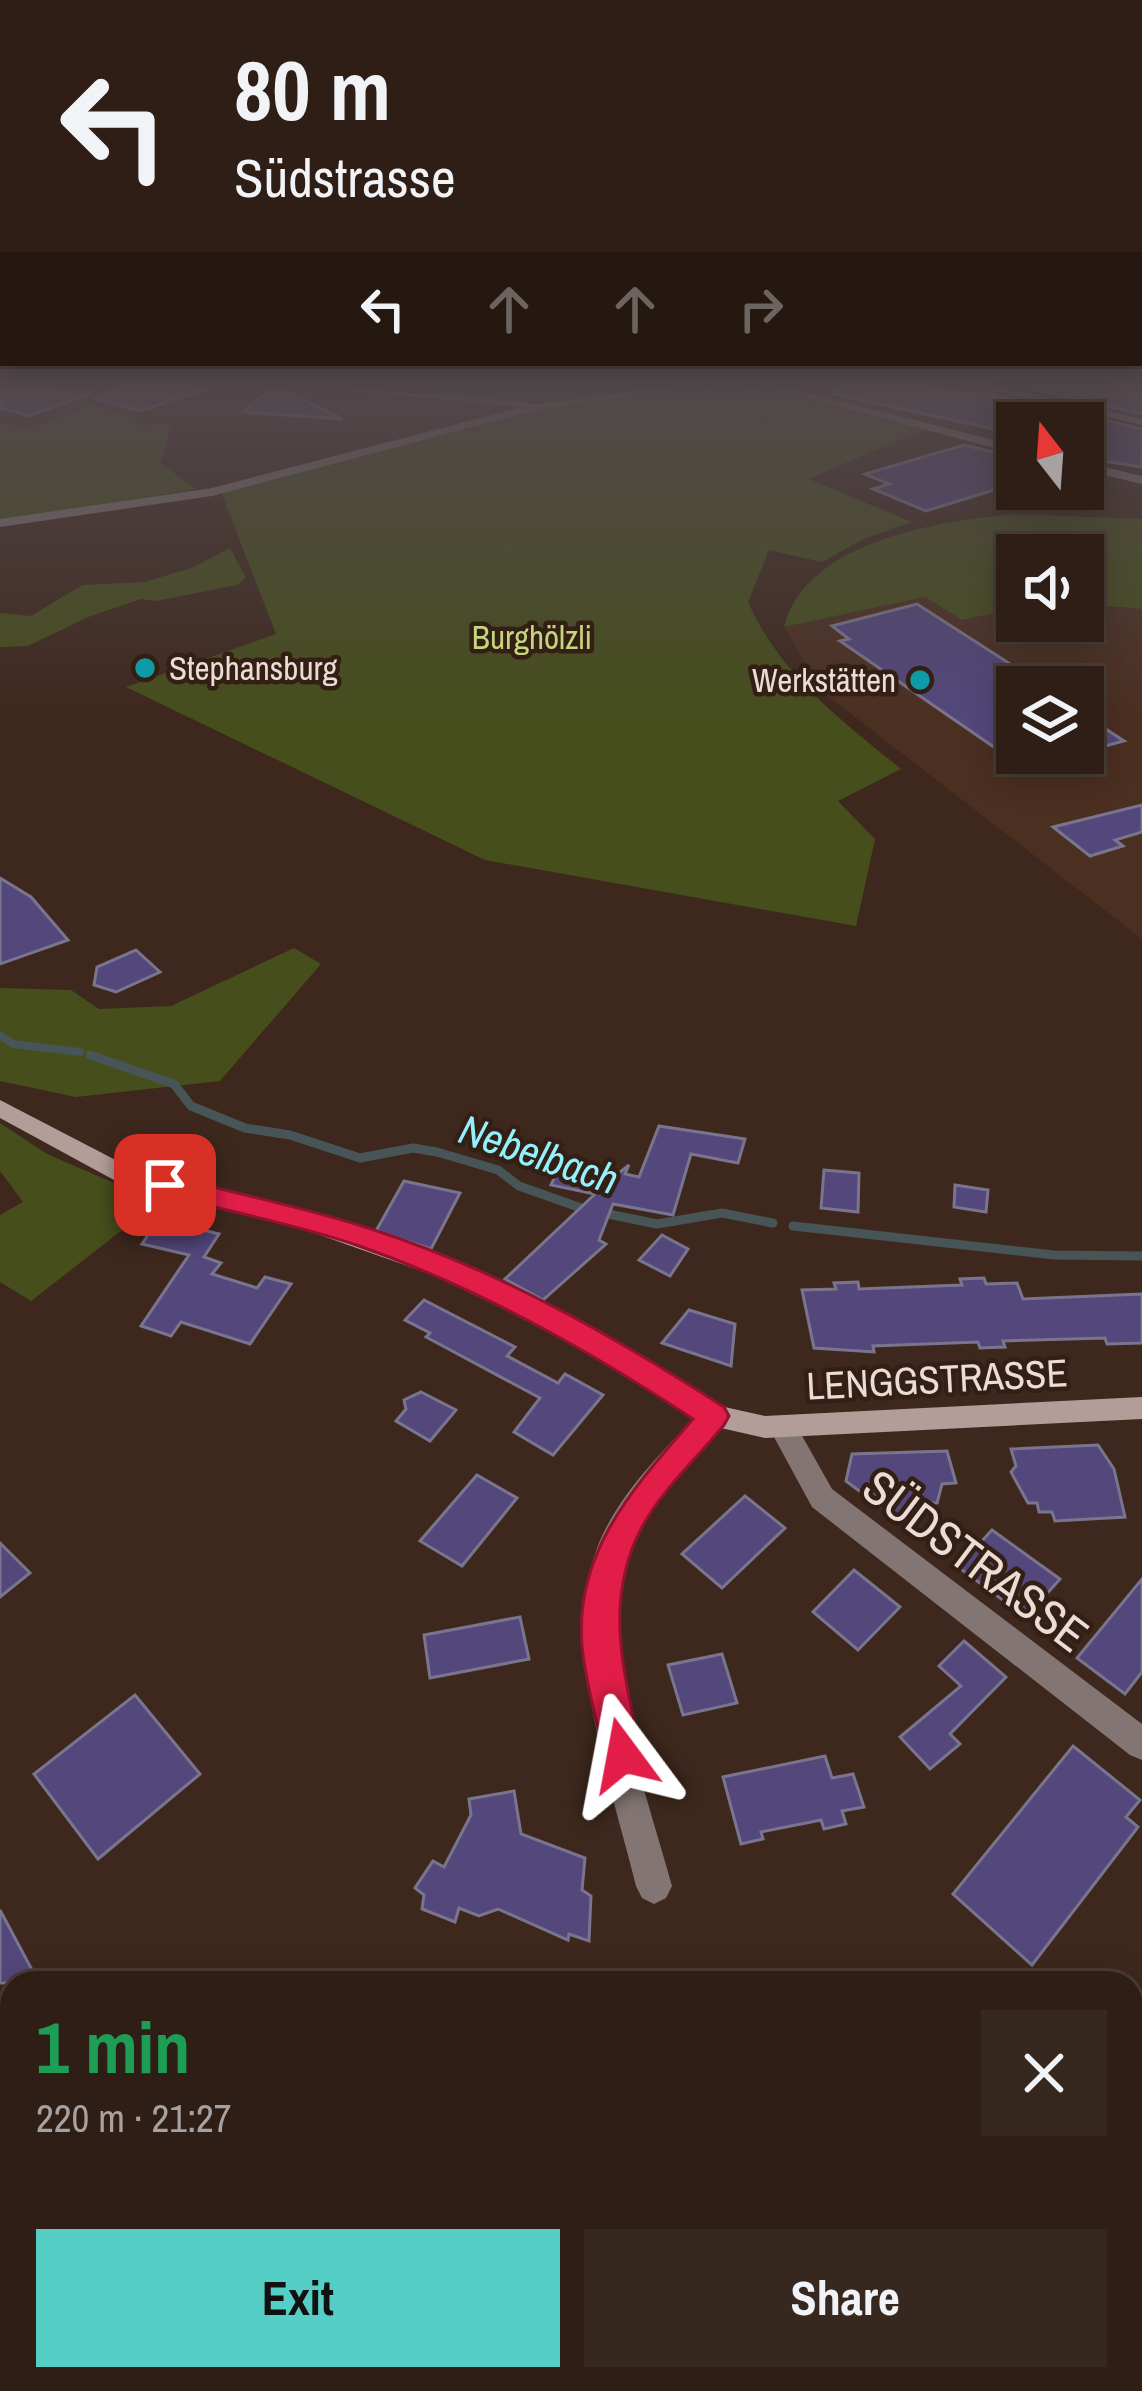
<!DOCTYPE html>
<html lang="en">
<head>
<meta charset="utf-8">
<style>
  body { margin:0; font-family:"Archivo Narrow",sans-serif; background:#36271f; color:#f1f3f6; height:100vh; display:flex; flex-direction:column; font-size:45px; white-space:nowrap }
  * { box-sizing:border-box; margin:0 }
  p { font-size:39px; color:#a7a2a1 }
  .icon { flex:none; width:66px; height:66px; fill:none; stroke:currentColor; stroke-width:2; stroke-linecap:round; stroke-linejoin:round }
  .map { position:relative; flex:1; overflow:hidden }
  .details { position:absolute; left:0px; top:1971px; width:1143px; height:420px; display:flex; flex-direction:column; background:#2e1e16; border-radius:36px 36px 0 0; box-shadow:0 6px 30px #0003,0 0 0 3px #493c35 }
  .details>* { flex:none }
  .top-card { position:absolute; left:0px; top:0px; width:1143px; height:366px; box-shadow:0 6px 30px #0003,0 0 0 3px #493c35; background:#2e1e16; color:#f1f3f6; overflow:hidden }
  .needle { width:78px; rotate:343deg }
  .controls { position:absolute; left:996px; top:402px; display:grid; gap:24px }
  .controls a { display:grid; place-items:center; width:108px; height:108px; border-radius:0px; background:#2e1e16; box-shadow:0 6px 30px #0003,0 0 0 3px #493c35; font-size:60px }
  .pin { position:absolute; display:grid; place-items:center; width:102px; height:102px; color:#fff; margin:-51px; border-radius:24px; box-shadow:0 6px 18px #0006 }
  .me { position:absolute; width:132px; margin:-66px; rotate:347deg; stroke-linejoin:round; filter:drop-shadow(0 0 9px #0008) }
  .turn { display:flex; align-items:center; gap:42px; height:252px; padding:0 36px; font-size:54px }
  .turn .icon { width:156px; height:156px; stroke-width:2.5 }
  .turn b { display:block; font-size:84px; line-height:102px }
  .lanes { display:flex; align-items:center; height:114px; padding:0 36px; background:#0003; justify-content:center; gap:60px; direction:ltr }
  .lanes .off { opacity:.35 }
  .round { display:grid; place-items:center; flex:none; width:126px; height:126px; border-radius:0px; background:#36271f }
  .overview { display:flex; align-items:center; justify-content:space-between; height:204px; padding:0 36px }
  h1 { font-size:72px; font-weight:700; line-height:90px; color:#1e9e55 }
  .action { display:flex; gap:24px; margin-top:auto; padding:24px 36px }
  .action a { flex:1; height:138px; border-radius:0px; background:#55cec5; color:#111; font-size:48px; font-weight:700; line-height:138px; text-align:center }
  .action a+a { background:#36271f; color:#f1f3f6 }
  .map>svg:first-child { display:block }
  .built { fill:#4b2f21; fill-rule:evenodd }
  .green { fill:#464e1c }
  .lines { fill:none; stroke-linecap:round; stroke-linejoin:round }
  .stream-far1 { stroke:#475556; stroke-width:8 }
  .stream { stroke:#475556; stroke-width:9 }
  .building { fill:#53477b; stroke:#7a758e; stroke-width:3 }
  .street { fill:#827573; fill-rule:evenodd }
  .secondary { fill:#b29d99; fill-rule:evenodd }
  .route { fill:#e11d48; stroke:#92132f; stroke-width:3 }
  .culture-dot { fill:#0f9aa8; stroke:#341f14; stroke-width:4.5 }
  .labels { text-anchor:middle; dominant-baseline:central; stroke-width:9; stroke-linejoin:round; paint-order:stroke }
  .far-park-label { font-size:33px; fill:#c5d57d; stroke:#341f14 }
  .far-poi-label { font-size:33px; fill:#ebdcd5; stroke:#341f14; text-anchor:start }
  .street-label { font-size:39px; fill:#ebdcd5; stroke:#341f14 }
  .water-label { font-size:42px; font-style:italic; fill:#92f1fd; stroke:#341f14 }
  .near-street-label { font-size:48px; fill:#ebdcd5; stroke:#341f14 }
</style>
</head>
<body>
<div class="map">
<svg width="1142" height="2391" viewBox="0 0 1142 2391">
  <rect width="100%" height="100%" fill="#3e281d"/>
  <path class="built" d="M925 597 962 620 1017 608V621H1083V604L1142 609V939L820 690 784 627ZM1017 687H1083V753H1017Z"/>
  <g class="green">
    <polygon points="428,385 668,385 545,402 430,394"/>
    <path d="M722 385 756 387 926 429 808 479 912 522 863 539 822 562 769 550 748 602C782 677 839 718 901 769L838 801 875 839 856 926 485 860 126 687 276 634 221 492 535 409Z"/>
    <polygon points="95,405 135,418 140,425 173,422 160,463 196,489 0,521 0,421 25,429"/>
    <path d="M1015 514 1142 519V609L1083 604V555H1017V608L962 620 925 597 784 627C806 540 941 521 1015 514Z"/>
    <polygon points="230,548 246,578 237,585 156,601 141,599 88,617 28,646 0,647 0,613 31,616 82,585 145,582 194,567"/>
    <polygon points="294,948 321,964 220,1081 76,1097 0,1081 0,988 71,990 99,1009 171,1006"/>
    <polygon points="0,1123 47,1154 158,1202 31,1301 0,1282 0,1215 23,1202 0,1171"/>
  </g>
  <g class="lines">
    <g class="stream-far1">
      <polyline points="0,1035 13,1044 80,1052"/>
      <polyline points="90,1055 96,1057"/>
    </g>
    <g class="stream">
      <polyline points="90,1055 174,1084 191,1106 245,1128 290,1135 360,1158 413,1148 437,1152 498,1170 519,1186 584,1209 657,1224 722,1213 773,1223"/>
      <polyline points="793,1226 1054,1255 1142,1256"/>
    </g>
  </g>
  <g class="building">
    <polygon points="120,385 205,385 206,389 140,411 95,399"/>
    <polygon points="833,385 939,385 934,388 970,395 978,391 1142,429 1142,467 1083,458 1083,423 1017,423 1017,441 994,436 1008,432 832,394"/>
    <polygon points="1022,385 1142,385 1142,414 1022,387"/>
    <polygon points="0,387 96,391 96,392 29,416 0,408"/>
    <polygon points="270,389 283,390 343,419 243,412"/>
    <polygon points="964,445 1017,458 1017,483 926,511 873,489 889,484 865,474"/>
    <polygon points="917,604 1046,687 1017,687 1017,763 840,641 849,639 832,626"/>
    <polygon points="1083,714 1124,741 1083,752"/>
    <polygon points="1142,805 1142,832 1115,840 1123,846 1090,856 1053,827"/>
    <polygon points="0,878 31,897 68,940 0,964"/>
    <polygon points="136,950 160,972 116,992 94,985 97,967"/>
    <polygon points="659,1126 745,1139 738,1163 691,1154 673,1215 613,1204 599,1240 606,1244 543,1300 505,1279 595,1194 551,1185 562,1162 619,1173 629,1165 625,1174 639,1177"/>
    <polygon points="824,1170 859,1173 858,1212 821,1208"/>
    <polygon points="404,1181 460,1193 431,1249 376,1231"/>
    <polygon points="955,1185 988,1190 986,1212 954,1207"/>
    <polygon points="159,1219 219,1234 204,1257 221,1263 212,1274 257,1288 265,1277 291,1284 250,1344 181,1322 171,1336 141,1326 189,1255 142,1244"/>
    <polygon points="662,1235 688,1249 670,1276 639,1260"/>
    <polygon points="984,1278 986,1284 1017,1283 1023,1299 1142,1294 1142,1343 1107,1344 1105,1338 1003,1341 1005,1347 980,1348 978,1342 873,1346 874,1352 814,1348 802,1290 836,1289 834,1283 858,1282 859,1289 962,1285 960,1279"/>
    <polygon points="424,1300 515,1347 507,1356 558,1383 565,1374 603,1395 553,1455 514,1432 540,1398 426,1337 430,1333 405,1320"/>
    <polygon points="689,1310 735,1324 731,1366 662,1343"/>
    <polygon points="421,1392 456,1410 430,1441 396,1421 406,1409 404,1400"/>
    <polygon points="1098,1445 1114,1469 1125,1517 1055,1521 1052,1512 1039,1512 1037,1503 1028,1503 1011,1472 1016,1466 1011,1449"/>
    <polygon points="947,1451 956,1483 942,1484 937,1503 930,1503 907,1526 846,1481 852,1454"/>
    <polygon points="477,1475 517,1498 462,1566 420,1541"/>
    <polygon points="745,1496 785,1528 722,1588 682,1554"/>
    <polygon points="992,1530 1060,1579 1026,1617 958,1567"/>
    <polygon points="0,1543 30,1573 0,1597"/>
    <polygon points="854,1570 900,1607 858,1650 813,1612"/>
    <polygon points="1142,1579 1142,1672 1125,1694 1077,1658"/>
    <polygon points="520,1617 529,1659 430,1678 424,1635"/>
    <polygon points="964,1641 1006,1677 950,1734 960,1744 930,1769 900,1737 961,1686 939,1666"/>
    <polygon points="722,1654 737,1703 683,1715 668,1665"/>
    <polygon points="135,1695 200,1774 98,1859 34,1774"/>
    <polygon points="1073,1746 1140,1800 1126,1817 1138,1827 1032,1965 953,1894"/>
    <polygon points="825,1756 832,1778 853,1774 864,1807 842,1811 846,1824 824,1829 821,1820 761,1832 763,1839 741,1844 723,1777"/>
    <polygon points="514,1791 521,1834 585,1858 582,1890 591,1896 589,1941 569,1934 568,1940 498,1909 479,1916 459,1908 455,1922 422,1909 424,1895 415,1888 433,1861 444,1867 471,1815 469,1799"/>
    <polygon points="0,1910 39,1983 0,1983"/>
  </g>
  <g class="lines">
    <g class="street">
      <polygon points="293,385 525,401 530,405 680,385 710,385 540,409 212,496 0,527 0,519 212,488 522,407"/>
      <polygon points="758,385 776,385 1017,446 1017,454"/>
      <polygon points="971,385 991,385 1142,419 1142,425"/>
      <polygon points="1083,462 1142,476 1142,484 1083,470"/>
      <path d="M713 1405 723 1408 727 1416 723 1424C690 1461 644 1501 627 1549 592 1648 645 1788 672 1886L666 1898 654 1904 642 1898 636 1886C612 1788 561 1648 597 1548 618 1493 664 1451 703 1408Z"/>
      <polygon points="782,1415 792,1418 832,1489 1142,1724 1142,1760 1130,1755 812,1507 768,1426 772,1418"/>
    </g>
    <polygon class="secondary" points="0,1100 129,1167 291,1206 471,1268 637,1354 720,1406 765,1416 1142,1397 1142,1419 765,1438 703,1424 619,1368 453,1282 286,1223 114,1180 0,1118"/>
  </g>
  <linearGradient id="sky" x2="0" y2="1"><stop stop-color="#221610"/><stop offset="0.53" stop-color="#52484c"/><stop offset="1" stop-color="#52484c" stop-opacity="0"/></linearGradient>
  <rect width="1142" height="720" fill="url(#sky)"/>
  <path class="route" d="M165 1175C233 1193 304 1207 371 1229 496 1269 614 1336 724 1407L729 1416 724 1425C698 1457 661 1491 642 1527 602 1602 625 1678 642 1755L636 1768 623 1773 610 1768 604 1755C597 1719 585 1682 582 1645 574 1551 636 1485 693 1419 589 1350 477 1287 359 1246 293 1223 222 1211 155 1191V1178Z"/>
  <g class="culture-dot">
    <circle cx="145" cy="668" r="12"/>
    <circle cx="920" cy="680" r="12"/>
  </g>
  <g class="labels">
    <g class="far-park-label">
      <text x="532" y="637">Burghölzli</text>
    </g>
    <g class="far-poi-label">
      <text x="169" y="668">Stephansburg</text>
      <text x="896" y="680" text-anchor="end">Werkstätten</text>
    </g>
    <g class="street-label">
      <text transform="translate(937 1379) rotate(-3)">LENGGSTRASSE</text>
    </g>
    <g class="water-label">
      <text transform="translate(539 1154) rotate(19)">Nebelbach</text>
    </g>
    <g class="near-street-label">
      <text transform="translate(976 1560) rotate(37)">SÜDSTRASSE</text>
    </g>
  </g>
</svg>
<div class="controls">
<a><svg class="needle" viewBox="-14 -14 28 28"><path d="M0-13l5 13h-10z" fill="#e53935"/><path d="M0 13l5-13h-10z" fill="#a7a2a1"/></svg></a>
<a><svg class="icon" aria-label="sound" viewBox="0 0 24 24"><path d="M4 9h4l5-4v14l-5-4H4zM17 9q2 3 0 6"/></svg></a>
<a><svg class="icon" aria-label="layers" viewBox="0 0 24 24"><path d="M12 4l9 5-9 5-9-5zM3 14l9 5 9-5"/></svg></a>
</div>
<div class="pin" style="left:165px;top:1185px;background:#d93025"><svg class="icon" aria-label="arrive" viewBox="0 0 24 24"><path d="M6 21V4h12l-3 4 3 4H6"/></svg></div>
<svg class="me" style="left:623px;top:1755px" viewBox="-20 -20 40 40"><path d="M0-17L14 15 0 8-14 15z" fill="#e11d48" stroke="#fff" stroke-width="4"/></svg>
<div class="top-card">
<div class="turn"><svg class="icon" aria-label="left" viewBox="0 0 24 24"><path d="M17 20v-9H6M10 6l-5 5 5 5"/></svg><div><b>80 m</b>Südstrasse</div></div>
<div class="lanes"><svg class="icon" aria-label="left" viewBox="0 0 24 24"><path d="M17 20v-9H6M10 6l-5 5 5 5"/></svg><svg class="icon off" aria-label="ahead" viewBox="0 0 24 24"><path d="M12 20V5M6 11l6-6 6 6"/></svg><svg class="icon off" aria-label="ahead" viewBox="0 0 24 24"><path d="M12 20V5M6 11l6-6 6 6"/></svg><svg class="icon off" aria-label="right" viewBox="0 0 24 24"><path d="M7 20v-9h11M14 6l5 5-5 5"/></svg></div>
</div>
<section class="details">
<div class="overview"><div><h1>1 min</h1><p>220 m · 21:27</p></div><a class="round"><svg class="icon" aria-label="close" viewBox="0 0 24 24"><path d="M6 6l12 12M18 6L6 18"/></svg></a></div>
<div class="action"><a>Exit</a><a>Share</a></div>
</section>
</div>
</body>
</html>
